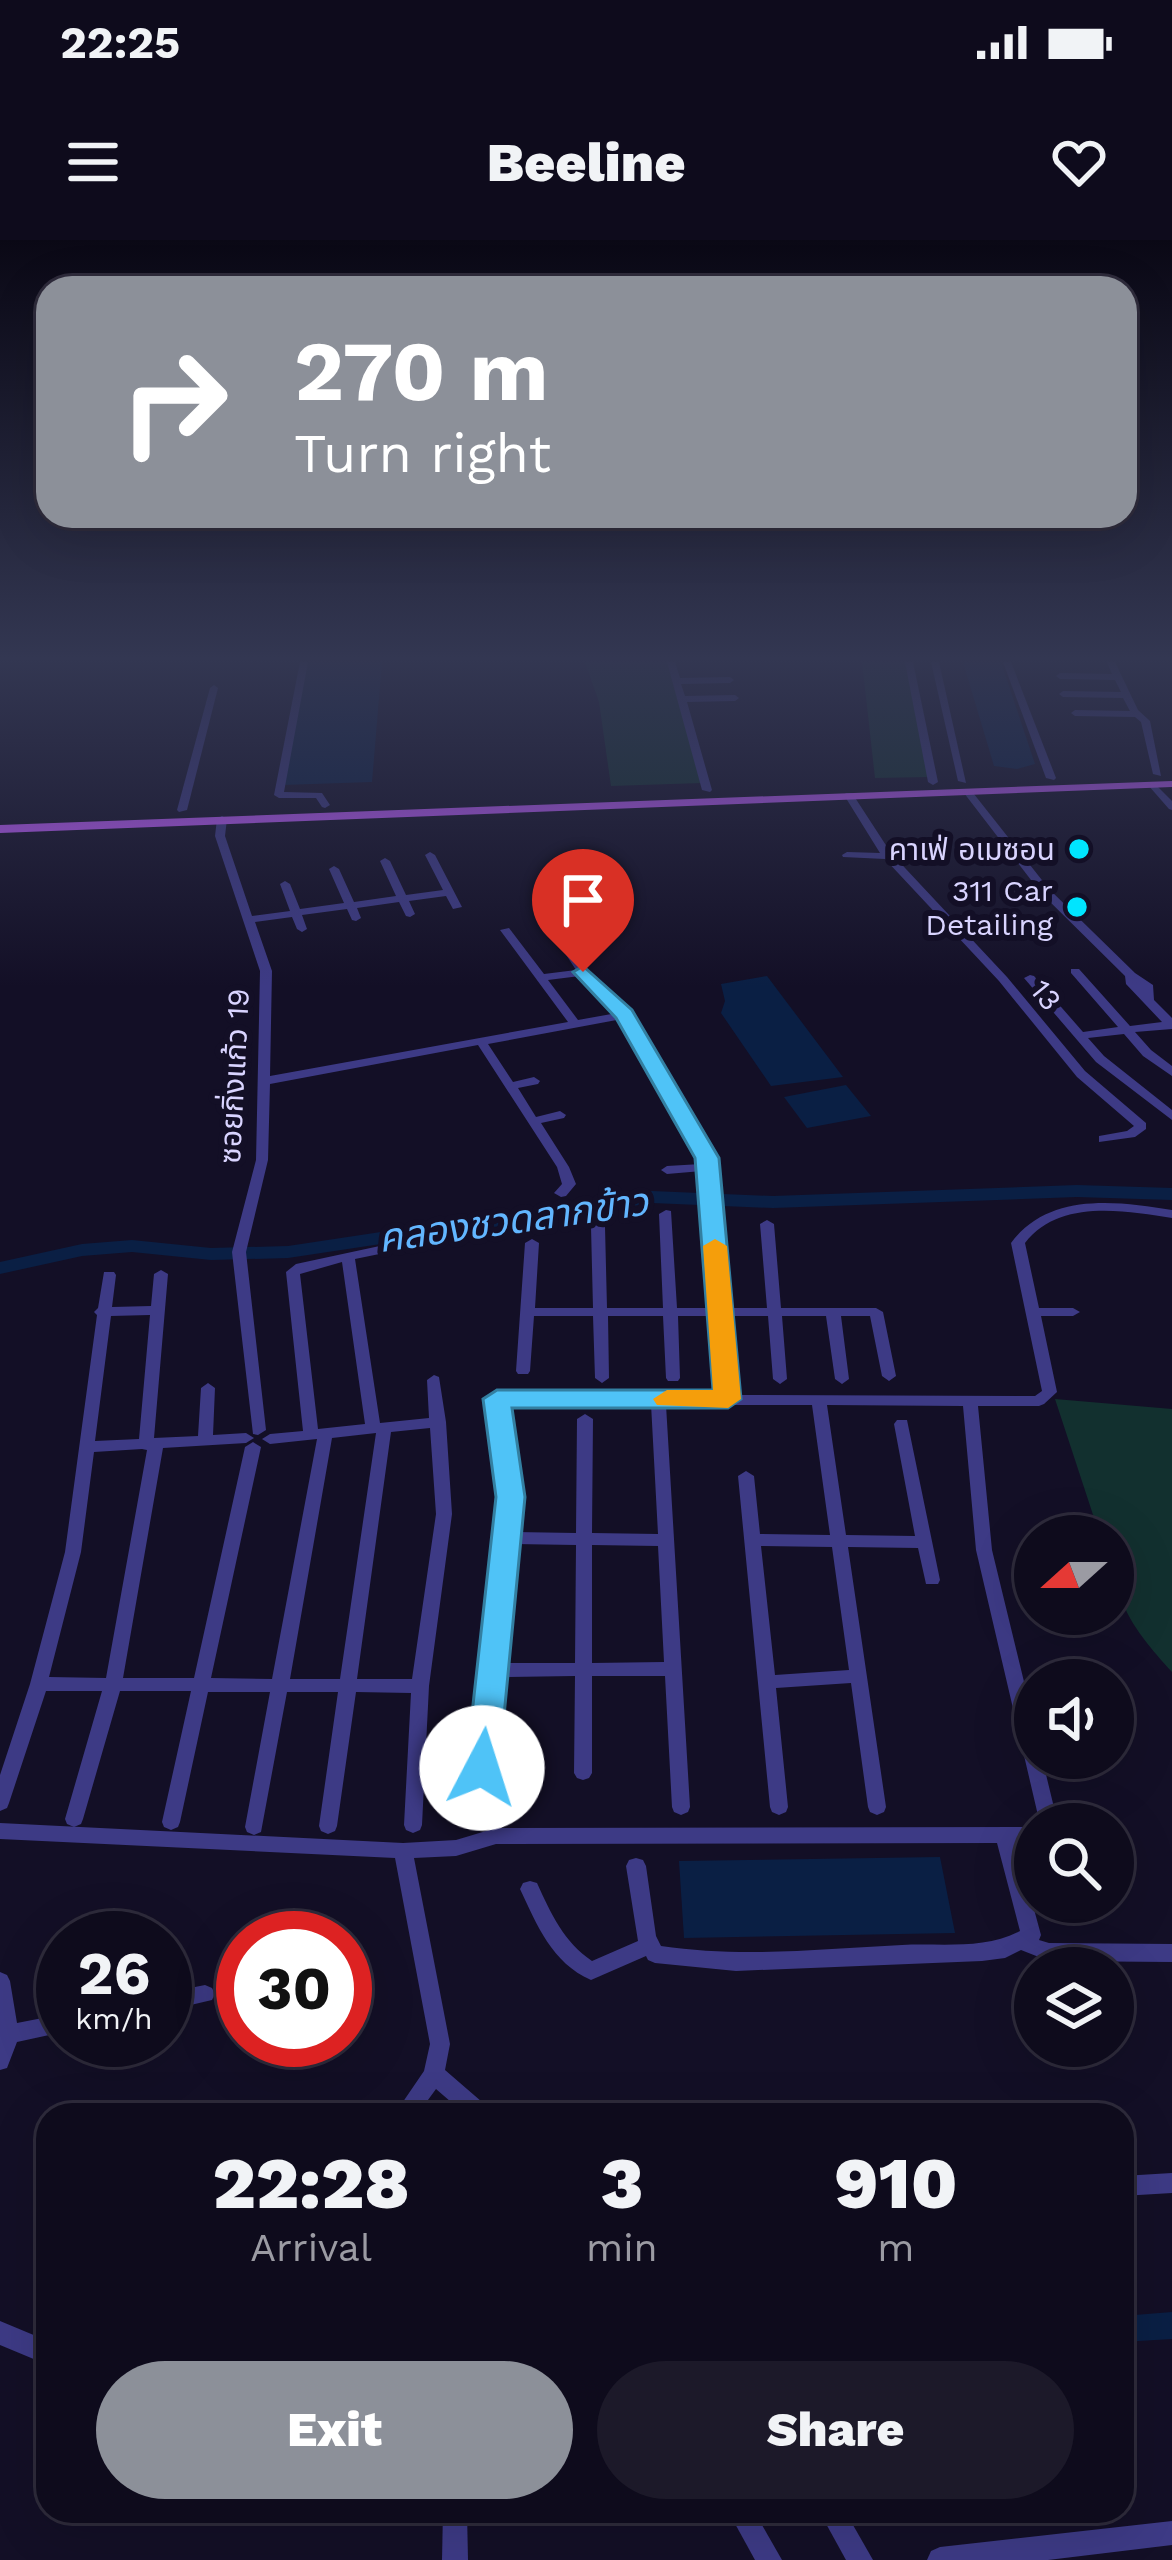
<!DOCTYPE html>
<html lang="en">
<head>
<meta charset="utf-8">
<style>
  body { margin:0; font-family:"Work Sans","Noto Sans Thai",sans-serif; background:#1c1929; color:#f1f3f6; height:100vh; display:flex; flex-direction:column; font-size:45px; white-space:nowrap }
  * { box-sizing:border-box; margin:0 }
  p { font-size:39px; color:#9b9ba3 }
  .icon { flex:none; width:66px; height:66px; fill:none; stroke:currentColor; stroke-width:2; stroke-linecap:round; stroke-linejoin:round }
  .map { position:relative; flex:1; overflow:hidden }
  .panel { position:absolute; left:36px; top:1863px; width:1098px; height:420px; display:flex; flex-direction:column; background:#0e0b1c; border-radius:36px; box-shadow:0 12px 48px #0002,0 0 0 3px #2e2b3b }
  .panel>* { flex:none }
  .banner { position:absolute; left:36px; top:36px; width:1101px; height:252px; border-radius:36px; box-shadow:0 12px 48px #0002,0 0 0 3px #2e2b3b; background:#8c9099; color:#fff; overflow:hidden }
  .needle { width:78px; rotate:249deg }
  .fabs { position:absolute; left:1014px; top:1275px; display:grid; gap:24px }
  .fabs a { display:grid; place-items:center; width:120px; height:120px; border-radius:50%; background:#0e0b1c; box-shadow:0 12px 48px #0002,0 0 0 3px #2e2b3b; font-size:60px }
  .speed { position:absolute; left:36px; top:1671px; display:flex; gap:24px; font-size:60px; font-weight:700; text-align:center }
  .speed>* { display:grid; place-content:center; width:156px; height:156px; border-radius:50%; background:#0e0b1c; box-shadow:0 12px 48px #0002,0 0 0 3px #2e2b3b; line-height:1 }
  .speed small { font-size:30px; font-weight:400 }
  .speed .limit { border:18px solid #d22; background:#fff; color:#111 }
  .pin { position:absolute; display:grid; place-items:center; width:102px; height:102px; color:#fff; margin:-123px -51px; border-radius:50% 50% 50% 0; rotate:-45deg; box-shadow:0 0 12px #0007 }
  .pin .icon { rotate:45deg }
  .me { position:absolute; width:132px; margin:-66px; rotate:5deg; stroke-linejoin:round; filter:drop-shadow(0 0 9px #0008) }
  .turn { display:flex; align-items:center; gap:42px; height:252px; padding:0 60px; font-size:54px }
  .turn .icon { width:156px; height:156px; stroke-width:2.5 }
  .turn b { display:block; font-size:84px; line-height:102px }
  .eta { display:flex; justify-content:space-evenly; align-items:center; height:204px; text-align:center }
  .eta b { font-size:72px; font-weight:800; line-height:84px }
  .button { display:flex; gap:24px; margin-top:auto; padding:24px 60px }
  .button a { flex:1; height:138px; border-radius:72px; background:#8c9099; color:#fff; font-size:48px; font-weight:800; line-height:138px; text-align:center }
  .button a+a { background:#1c1929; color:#f1f3f6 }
  .status { display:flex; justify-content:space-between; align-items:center; height:84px; padding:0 60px; background:#0e0b1c; direction:ltr }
  .status svg { height:33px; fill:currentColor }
  header { display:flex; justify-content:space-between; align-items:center; height:156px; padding:0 60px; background:#0e0b1c; font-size:54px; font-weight:800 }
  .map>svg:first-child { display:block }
  .green { fill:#12302f }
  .water { fill:#0a1f44 }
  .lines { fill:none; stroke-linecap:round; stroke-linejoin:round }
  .river { fill:#0a1f44; fill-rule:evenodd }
  .minor { fill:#3d3a85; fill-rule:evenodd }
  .major { fill:#c25bff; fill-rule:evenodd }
  .route { fill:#4fc3f7; stroke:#337fa1; stroke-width:3 }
  .slow { fill:#f59e0b }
  .poi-dot { fill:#00e5ff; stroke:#130f26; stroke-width:4.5 }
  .labels { text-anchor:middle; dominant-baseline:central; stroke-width:12; stroke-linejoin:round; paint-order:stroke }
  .far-poi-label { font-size:30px; fill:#d9d4ff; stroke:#130f26; text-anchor:end }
  .far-street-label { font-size:30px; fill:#d9d4ff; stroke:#130f26 }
  .water-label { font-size:39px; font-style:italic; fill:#62b6ff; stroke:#130f26 }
</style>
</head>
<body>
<div class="status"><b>22:25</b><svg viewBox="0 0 49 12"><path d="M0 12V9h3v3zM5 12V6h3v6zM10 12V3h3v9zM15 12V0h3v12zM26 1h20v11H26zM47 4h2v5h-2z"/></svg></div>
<header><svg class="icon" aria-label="menu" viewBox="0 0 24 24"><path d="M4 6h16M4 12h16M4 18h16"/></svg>Beeline<svg class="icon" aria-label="heart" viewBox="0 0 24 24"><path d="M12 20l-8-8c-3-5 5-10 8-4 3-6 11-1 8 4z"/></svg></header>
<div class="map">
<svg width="1172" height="2320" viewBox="0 0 1172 2320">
  <rect width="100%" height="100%" fill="#130f26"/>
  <g class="green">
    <polygon points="585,422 667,422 702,543 611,546 599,462"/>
    <polygon points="862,422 907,422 930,537 875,538"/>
    <path d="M1055 1159 1172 1169V1432C1129 1384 1113 1362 1113 1296H1100Z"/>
  </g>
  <g class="water">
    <polygon points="308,422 382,422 372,542 283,545"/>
    <polygon points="963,422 1001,422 1035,524 1017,529 994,526"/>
    <polygon points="767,736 843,837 771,846 721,773 725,761 721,744"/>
    <polygon points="846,845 871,876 807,888 784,857"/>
    <polygon points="940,1617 955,1693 684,1698 679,1621"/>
    <polygon points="1172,2072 1172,2099 1122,2102 1122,2076"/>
  </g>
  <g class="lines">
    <polygon class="river" points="1077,945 1172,948 1172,960 1077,957 773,968 652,963 288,1018 211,1020 132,1012 82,1016 0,1034 0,1022 82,1004 132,1000 211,1008 288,1006 652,951 773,956"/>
    <g class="minor">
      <polygon points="300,422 308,422 284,552 322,553 330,565 325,568 322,567 316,558 279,558 274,555"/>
      <polygon points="667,422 675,422 680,438 730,437 734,440 730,443 681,444 685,456 735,455 739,458 735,461 687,462 712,550 710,552 702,550"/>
      <polygon points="905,422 913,422 938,542 933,545 928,542"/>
      <polygon points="931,422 939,422 966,543 958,541"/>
      <polygon points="1003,422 1011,422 1056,538 1054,540 1046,538"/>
      <polygon points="1107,422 1115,422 1138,470 1150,481 1161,536 1153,534 1141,482 1135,477 1075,476 1071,473 1075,470 1130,471 1123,458 1063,457 1059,454 1063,451 1121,452 1115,440 1060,439 1056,436 1060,433 1112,434"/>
      <polygon points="214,445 218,448 187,570 179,572 177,570 210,448"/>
      <polygon points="1153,542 1172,561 1172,570 1169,569 1148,545"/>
      <polygon points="964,549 970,549 1049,649 1135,733 1153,745 1154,760 1172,778 1172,789 1135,792 1151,810 1172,826 1172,836 1143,816 1124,794 1088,798 1104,816 1172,870 1172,880 1096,822 1024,738 1030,735 1034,736 1083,792 1118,787 1071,733 1071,729 1079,729 1130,786 1162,782 1126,744 1125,736 1041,653 964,553"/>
      <polygon points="846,553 852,553 891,613 1007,737 1085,831 1146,883 1146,889 1135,897 1099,902 1099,896 1127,891 1134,886 1077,837 999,741 885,619 843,617 842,615 847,612 880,613 844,555"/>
      <path d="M222 576 227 579 225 596 252 676 290 671 280 644 285 641 290 644 300 669 344 663 329 629 334 626 339 629 354 662 396 656 380 621 385 618 390 621 406 655 443 650 425 615 430 612 435 615 462 667 453 669 446 656 409 661 415 674 410 677 406 676 399 662 357 668 361 678 356 681 352 680 347 669 302 675 307 689 302 692 297 689 292 677 255 682 272 731 270 836 568 782 500 690 509 688 544 734 576 730 546 684 555 682 587 730 631 775 713 918 716 927 714 930 727 1068H767L760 984 767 980 774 984 781 1068H876L883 1072 896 1136 889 1141 882 1136 870 1076H841L849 1139 842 1144 835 1139 826 1076H782L787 1139 780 1144 773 1139 768 1076H727L734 1155 1035 1156 1042 1151 1011 1003C1049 952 1116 961 1172 970V978C1124 970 1058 959 1025 1003L1039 1068H1073L1080 1072 1073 1076H1041L1057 1152 1044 1164 1039 1166H978L992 1310 1035 1487V1518H1042L1058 1584H1040L976 1310 963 1166 827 1165 846 1295 915 1296 894 1184 897 1180H907L940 1340 938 1344H926L918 1308 848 1307 886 1567 884 1572 877 1575 870 1572 868 1567 851 1443 776 1448 788 1567 786 1572 779 1575 772 1572 770 1567 738 1236 746 1231 754 1236 760 1294 830 1295 812 1165H666L690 1567 688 1572 681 1575 674 1572 672 1567 665 1436H592V1533L589 1538 583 1540 577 1538 574 1533 575 1436 500 1437 491 1528 488 1533 482 1535 476 1533 473 1528 503 1257 490 1159 492 1156 719 1155 713 1076H678L680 1138 678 1141H668L666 1138 663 1076H608L609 1138 602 1143 595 1138 593 1076H534L530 1131 528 1134H518L516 1131 525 1003 532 999 539 1003 535 1068H593L591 987 598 983 605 987 607 1068H663L659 974 666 970 671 971 677 1068H712L702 931 667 934 661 930 667 926 701 924V918L622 779 488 804 513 842 534 837 540 841 538 844 518 848 536 877 560 871 566 875 564 878 541 883 569 927 576 944 566 956 561 957 554 953 562 944 557 927 478 805 270 844 268 920 246 1012 266 1190 258 1195 253 1194 232 1012 256 920 260 731 215 596 217 579ZM580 736 617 773 578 780 548 740ZM505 1164H651L658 1294 592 1293 593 1179 585 1174 577 1179 576 1293 515 1292 519 1257ZM514 1304 576 1305 575 1423H502ZM592 1305 658 1306 664 1422 592 1423ZM761 1306 832 1307 849 1430 775 1435Z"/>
      <path d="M389 1004 394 1005 396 1008 394 1011 355 1019 380 1183 429 1178 427 1140 434 1135 439 1137 446 1182 452 1274 429 1446 422 1585 420 1590 413 1593 406 1590 404 1585 411 1453 356 1452 337 1586 335 1591 328 1594 321 1591 319 1586 338 1452H287L261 1592 254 1595 247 1592 245 1587 270 1452H208L180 1582 178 1587 171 1590 164 1587 162 1582 191 1451H120L83 1579 81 1584 74 1587 67 1584 65 1579 102 1451H46L9 1563 7 1568 0 1571V1535L30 1444 65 1312 97 1075 94 1072 98 1068 104 1032H114L116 1035 112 1067 151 1066 154 1034 161 1030 168 1034 154 1198 198 1196 201 1148 208 1143 215 1148 213 1195 246 1193 254 1198 246 1203 163 1208 123 1438H194L245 1207 253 1202 261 1207 211 1438 272 1439 317 1199 270 1204 262 1199 270 1194 303 1191 286 1032 296 1024ZM342 1022 365 1184 318 1189 300 1034ZM150 1075 139 1199 95 1201 111 1076ZM430 1188 436 1274 412 1439H357L391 1192ZM376 1193 340 1439H290L332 1198ZM142 1209 147 1210 106 1438 49 1437 81 1312 94 1212Z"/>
      <path d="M0 1583 403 1603 456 1600 496 1588 1035 1587V1603H1016L1041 1695 1039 1700 1049 1703 1172 1704V1722L1049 1721 1021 1710 1005 1718 982 1721 736 1731 655 1723 648 1720 646 1716 591 1740C552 1723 537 1685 520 1649L523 1643 530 1641 537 1643C551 1674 564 1702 592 1721L638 1701 626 1626 629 1620 636 1618 643 1620 646 1626 656 1696 661 1706C742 1718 821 1709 902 1705 941 1703 985 1710 1020 1691L997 1603 496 1604 456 1616 414 1618 450 1804 445 1830 489 1868 492 1875H466L436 1849 417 1875H394L424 1831 430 1804 395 1618 0 1599Z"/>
      <polygon points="0,1732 7,1735 10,1741 17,1783 63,1774 63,1792 17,1802 7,1828 0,1830"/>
      <polygon points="205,1745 212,1748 215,1754 212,1760 165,1771 165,1753"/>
      <polygon points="1172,1933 1172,1953 1122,1956 1122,1936"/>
      <polygon points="0,2081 48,2101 48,2125 0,2105"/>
      <polygon points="443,2271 467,2271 468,2320 442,2320"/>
      <polygon points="728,2271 754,2271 782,2320 755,2320"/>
      <polygon points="819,2271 845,2271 873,2320 846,2320"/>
      <polygon points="1172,2281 1172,2305 1048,2320 927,2320 931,2311 940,2307"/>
    </g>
    <polygon class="major" points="1172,541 1172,547 0,593 0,585"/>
  </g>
  <linearGradient id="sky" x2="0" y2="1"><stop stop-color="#0a0815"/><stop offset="0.56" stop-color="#333752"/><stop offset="1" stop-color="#333752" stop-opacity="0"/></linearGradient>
  <rect width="1172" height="747" fill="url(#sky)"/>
  <polygon class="route" points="583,726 632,770 719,918 741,1159 728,1168 512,1168 525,1257 499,1528 494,1537 482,1541 470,1537 466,1528 496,1257 483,1159 497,1150 713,1150 695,918 616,778 573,732"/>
  <polygon class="slow" points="715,999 727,1006 741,1159 728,1168 657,1165 653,1159 667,1150 713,1150 703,1006"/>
  <g class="poi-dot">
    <circle cx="1079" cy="609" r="12"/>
    <circle cx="1077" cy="667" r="12"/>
  </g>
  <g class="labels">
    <g class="far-poi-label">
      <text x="1055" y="609">คาเฟ่ อเมซอน</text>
      <text x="1053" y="650">311 Car<tspan x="1053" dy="34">Detailing</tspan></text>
    </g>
    <g class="far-street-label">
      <text transform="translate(1046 755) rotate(51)">13</text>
      <text transform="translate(234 836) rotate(-87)">ซอยกิ่งแก้ว 19</text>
    </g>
    <g class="water-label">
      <text transform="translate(513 980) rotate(-8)">คลองชวดลากข้าว</text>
    </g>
  </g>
</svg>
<div class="fabs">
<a><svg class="needle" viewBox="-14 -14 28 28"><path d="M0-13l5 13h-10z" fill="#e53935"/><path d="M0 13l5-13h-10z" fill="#9b9ba3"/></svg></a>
<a><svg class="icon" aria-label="sound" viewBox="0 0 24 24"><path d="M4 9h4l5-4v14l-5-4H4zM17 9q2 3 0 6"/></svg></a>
<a><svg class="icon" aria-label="search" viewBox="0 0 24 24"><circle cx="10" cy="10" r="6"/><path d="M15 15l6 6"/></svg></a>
<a><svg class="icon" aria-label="layers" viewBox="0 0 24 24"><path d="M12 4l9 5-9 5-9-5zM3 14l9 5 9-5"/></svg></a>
</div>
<div class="speed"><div>26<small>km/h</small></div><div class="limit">30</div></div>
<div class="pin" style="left:583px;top:732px;background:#d93025"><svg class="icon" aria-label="arrive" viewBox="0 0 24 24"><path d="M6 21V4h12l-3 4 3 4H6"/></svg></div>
<svg class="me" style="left:482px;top:1528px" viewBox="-20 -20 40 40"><circle r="19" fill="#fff"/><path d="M0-13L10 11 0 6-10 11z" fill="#4fc3f7"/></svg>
<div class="banner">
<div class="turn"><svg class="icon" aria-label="right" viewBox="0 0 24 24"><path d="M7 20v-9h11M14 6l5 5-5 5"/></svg><div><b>270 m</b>Turn right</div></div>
</div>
<section class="panel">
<div class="eta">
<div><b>22:28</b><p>Arrival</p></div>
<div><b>3</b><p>min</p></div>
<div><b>910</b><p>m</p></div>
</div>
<div class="button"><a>Exit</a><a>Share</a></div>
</section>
</div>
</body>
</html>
